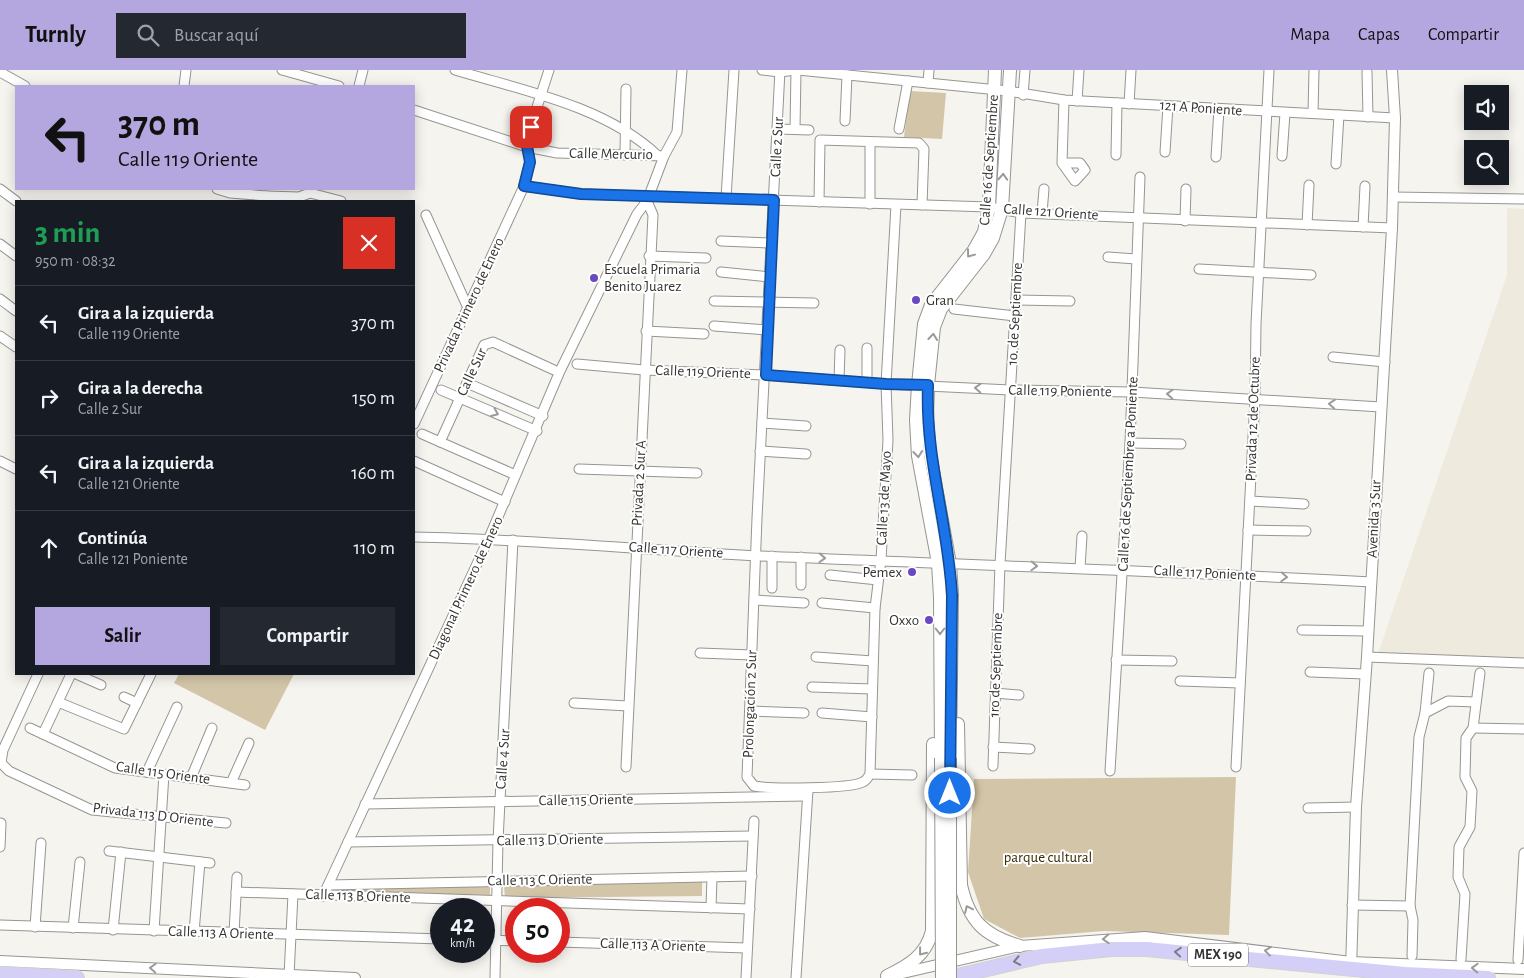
<!DOCTYPE html>
<html lang="es">
<head>
<meta charset="utf-8">
<style>
  body { margin:0; font-family:"Alegreya Sans",sans-serif; background:#242831; color:#f1f3f6; height:100vh; display:flex; flex-direction:column; font-size:19px; white-space:nowrap }
  * { box-sizing:border-box; margin:0 }
  p { font-size:16px; color:#9ea1a6 }
  .icon { flex:none; width:28px; height:28px; fill:none; stroke:currentColor; stroke-width:2; stroke-linecap:round; stroke-linejoin:round }
  .map { position:relative; flex:1; overflow:hidden }
  .drawer { position:absolute; left:15px; top:130px; width:400px; height:475px; display:flex; flex-direction:column; background:#171b24; border-radius:0px; box-shadow:0 2px 12px #0003 }
  .drawer>* { flex:none }
  .guide { position:absolute; left:15px; top:15px; width:400px; height:105px; border-radius:0px; box-shadow:0 2px 12px #0003; background:#b4a6de; color:#111; overflow:hidden }
  .controls { position:absolute; left:1464px; top:15px; display:grid; gap:10px }
  .controls a { display:grid; place-items:center; width:45px; height:45px; border-radius:0px; background:#171b24; box-shadow:0 2px 12px #0003; font-size:25px }
  .speed { position:absolute; left:430px; top:828px; display:flex; gap:10px; font-size:25px; font-weight:700; text-align:center }
  .speed>* { display:grid; place-content:center; width:65px; height:65px; border-radius:50%; background:#171b24; box-shadow:0 2px 12px #0003; line-height:1 }
  .speed small { font-size:12px; font-weight:400 }
  .speed .limit { border:8px solid #d22; background:#fff; color:#111 }
  .pin { position:absolute; display:grid; place-items:center; width:42px; height:42px; color:#fff; margin:-21px; border-radius:10px; box-shadow:0 2px 8px #0006 }
  .me { position:absolute; width:55px; margin:-28px; rotate:0deg; stroke-linejoin:round; filter:drop-shadow(0 0 4px #0008) }
  .turn { display:flex; align-items:center; gap:18px; height:105px; padding:0 20px; font-size:22px }
  .turn .icon { width:65px; height:65px; stroke-width:2.5 }
  .turn b { display:block; font-size:35px; line-height:42px }
  .round { display:grid; place-items:center; flex:none; width:52px; height:52px; border-radius:0px; background:#242831 }
  .overview { display:flex; align-items:center; justify-content:space-between; height:85px; padding:0 20px }
  h1 { font-size:30px; font-weight:700; line-height:38px; color:#1e9e55 }
  .primary-button { display:flex; gap:10px; margin-top:auto; padding:10px 20px }
  .primary-button a { flex:1; height:58px; border-radius:0px; background:#b4a6de; color:#111; font-size:20px; font-weight:700; line-height:58px; text-align:center }
  .primary-button a+a { background:#242831; color:#f1f3f6 }
  ul { padding:0; list-style:none }
  li { display:flex; align-items:center; gap:15px; height:75px; padding:0 20px; border-top:1px solid #363941 }
  li div { flex:1 }
  li b { display:block; font-size:19px }
  li em { font-style:normal }
  header { display:flex; align-items:center; gap:30px; box-sizing:border-box; height:70px; padding:0 25px; background:#b4a6de; color:#111 }
  header strong { font-size:24px }
  nav { display:flex; gap:28px; margin-inline-start:auto; font-size:18px }
  .search { width:350px; height:45px; background:#242831; display:flex; align-items:center; gap:12px; box-sizing:border-box; padding:0 18px; border-radius:0px; color:#9ea1a6; font-size:19px }
  .map>svg:first-child { display:block }
  .built { fill:#efeade }
  .green { fill:#d3c6a8 }
  .lines { fill:none; stroke-linecap:round; stroke-linejoin:round }
  .minor-casing { stroke:#979591; stroke-width:11 }
  .tertiary-casing { stroke:#979591; stroke-width:12 }
  .secondary-casing { stroke:#979591; stroke-width:14 }
  .trunk-casing { stroke:#d3d2d2; stroke-width:16 }
  .minor { stroke:#fff; stroke-width:9 }
  .tertiary { stroke:#fff; stroke-width:10 }
  .secondary { stroke:#fff; stroke-width:12 }
  .trunk { stroke:#d4cff6; stroke-width:14 }
  .secondary-bridge-casing { stroke:#979591; stroke-width:14; stroke-linecap:butt }
  .secondary-bridge { stroke:#fff; stroke-width:12 }
  .oneway { stroke:#9a9a98 }
  .oneway2 { stroke:#7d7a8a }
  .route-casing { stroke:#114b97; stroke-width:12 }
  .route { stroke:#1a73e8; stroke-width:9 }
  .poi-dot { fill:#6948c1; stroke:#fff; stroke-width:2 }
  .labels { text-anchor:middle; dominant-baseline:central; stroke-width:4; stroke-linejoin:round; paint-order:stroke }
  .shield { fill:#fff; stroke:#727170; stroke-width:1 }
  .shield-label { font-size:14px; font-weight:bold; fill:#353432 }
  .street-label { font-size:15px; fill:#353432; stroke:#fff }
  .poi-label { font-size:15px; fill:#353432; stroke:#fff; text-anchor:start }
  .park-label { font-size:15px; fill:#3a2b02; stroke:#fff }
</style>
</head>
<body>
<header>
<strong>Turnly</strong>
<div class="search"><svg class="icon" aria-label="search" viewBox="0 0 24 24"><circle cx="10" cy="10" r="6"/><path d="M15 15l6 6"/></svg>Buscar aquí</div>
<nav><a>Mapa</a><a>Capas</a><a>Compartir</a></nav>
</header>
<div class="map">
<svg width="1524" height="908" viewBox="0 0 1524 908">
  <rect width="100%" height="100%" fill="#f6f4ef"/>
  <polygon class="built" points="1507,138 1524,139 1524,590 1378,584 1507,205"/>
  <g class="green">
    <polygon points="910,21 946,23 942,69 904,67"/>
    <polygon points="179,604 294,604 265,660 174,613"/>
    <polygon points="1236,707 1229,865 1104,861 1020,868 984,849 968,802 974,709"/>
    <polygon points="702,811 702,826 505,828 504,816"/>
    <polygon points="490,814 490,825 329,822 330,817"/>
  </g>
  <g class="lines">
    <defs>
      <g id="minor">
        <polyline points="282,0 339,16"/>
        <path d="M455 0C521 20 605 36 657 85"/>
        <polyline points="762,0 780,2 795,0"/>
        <path d="M780 0 757 448 747 707 754 716C770 719 850 719 863 712 867 710 868 707 870 704L875 538 881 490 888 370 886 314 896 135"/>
        <polyline points="798,0 1008,21 1064,30 1395,48"/>
        <polyline points="0,2 25,16"/>
        <polyline points="1367,2 1368,47"/>
        <polyline points="928,13 929,0"/>
        <polyline points="184,16 186,0"/>
        <polyline points="359,16 363,0"/>
        <polyline points="1023,25 1025,0"/>
        <polyline points="1077,31 1079,0"/>
        <polyline points="1129,34 1131,0"/>
        <polyline points="414,40 527,77 557,83 664,86"/>
        <polyline points="1313,43 1314,0"/>
        <polyline points="845,51 847,5"/>
        <polyline points="778,59 809,60"/>
        <polyline points="795,59 796,0"/>
        <polyline points="899,59 908,11"/>
        <polyline points="1165,82 1168,36"/>
        <polyline points="625,84 626,19"/>
        <polyline points="1116,85 1117,33"/>
        <polyline points="1282,86 1285,43"/>
        <polyline points="1216,87 1219,39"/>
        <polyline points="1062,93 1080,93 1085,100 1075,111 1062,93 1064,30"/>
        <polyline points="1336,94 1339,45"/>
        <polyline points="524,116 581,124 989,137 1021,143 1392,158"/>
        <polyline points="0,119 16,131"/>
        <polyline points="217,119 230,123 267,126"/>
        <polyline points="310,123 341,131"/>
        <polyline points="1393,127 1524,129"/>
        <polyline points="726,128 734,0"/>
        <polyline points="266,131 267,126 299,127 310,123"/>
        <polyline points="819,132 820,70 919,73 924,79 922,135"/>
        <polyline points="870,134 870,72"/>
        <polyline points="1042,143 1044,119"/>
        <polyline points="426,145 468,238"/>
        <polyline points="1185,151 1186,119"/>
        <polyline points="1307,155 1309,115"/>
        <polyline points="1363,157 1365,116"/>
        <polyline points="721,171 771,173"/>
        <polyline points="0,174 16,186"/>
        <polyline points="649,186 706,188"/>
        <polyline points="1108,187 1136,189"/>
        <polyline points="1199,199 1311,205"/>
        <polyline points="721,202 770,207"/>
        <polyline points="0,229 16,241"/>
        <polyline points="1016,230 1070,231"/>
        <polyline points="714,231 814,233"/>
        <polyline points="954,239 1015,246"/>
        <polyline points="714,256 767,260"/>
        <polyline points="646,261 704,264"/>
        <polyline points="0,266 16,277"/>
        <polyline points="867,278 867,311"/>
        <polyline points="1333,287 1385,292"/>
        <polyline points="577,294 644,300 766,305 886,314 1010,320 1132,322 1381,337"/>
        <polyline points="839,310 840,280"/>
        <polyline points="467,313 543,346"/>
        <polyline points="441,320 537,361"/>
        <polyline points="762,353 806,356"/>
        <polyline points="414,354 524,116 530,92 527,68 549,0"/>
        <polyline points="422,364 511,403"/>
        <polyline points="440,372 484,275 493,272 554,300"/>
        <polyline points="1130,373 1181,374"/>
        <polyline points="760,381 806,384"/>
        <polyline points="0,391 16,399"/>
        <polyline points="414,391 505,432"/>
        <polyline points="579,399 697,403"/>
        <polyline points="1250,431 1304,434"/>
        <polyline points="1248,460 1306,461"/>
        <path d="M414 467C529 469 644 480 760 486 963 495 1167 501 1371 512"/>
        <polyline points="1080,498 1082,466"/>
        <polyline points="830,505 878,510"/>
        <polyline points="801,515 801,487"/>
        <polyline points="772,518 772,486"/>
        <polyline points="754,530 804,533"/>
        <polyline points="822,533 875,538"/>
        <polyline points="1302,560 1368,561"/>
        <polyline points="700,583 752,585"/>
        <polyline points="816,587 873,591"/>
        <polyline points="1367,587 1524,593"/>
        <polyline points="1116,590 1172,591"/>
        <polyline points="1310,602 1365,604"/>
        <polyline points="38,604 3,680 1,693 9,701 92,740 226,753"/>
        <polyline points="76,604 101,615"/>
        <polyline points="1180,611 1240,613"/>
        <polyline points="812,617 872,619"/>
        <polyline points="995,623 1019,625"/>
        <polyline points="124,627 137,633"/>
        <polyline points="58,632 124,659 151,604"/>
        <polyline points="574,633 628,636"/>
        <polyline points="750,641 804,643"/>
        <polyline points="822,643 872,647"/>
        <polyline points="1425,643 1448,631 1476,632"/>
        <polyline points="30,658 115,698 245,715"/>
        <polyline points="1473,658 1524,659"/>
        <polyline points="43,664 71,604"/>
        <polyline points="993,677 1030,679"/>
        <polyline points="993,696 1000,494 1021,143"/>
        <polyline points="626,697 653,145 647,131"/>
        <polyline points="1236,697 1255,328 1256,254 1269,0"/>
        <polyline points="1110,701 1130,373 1140,107"/>
        <polyline points="147,702 177,637"/>
        <polyline points="870,704 912,705"/>
        <polyline points="191,708 212,658"/>
        <polyline points="231,713 249,673"/>
        <polyline points="365,734 807,726"/>
        <polyline points="1308,738 1356,737"/>
        <polyline points="348,772 753,766"/>
        <polyline points="0,777 1,753"/>
        <polyline points="109,781 210,793"/>
        <polyline points="328,815 752,806"/>
        <polyline points="236,822 750,839"/>
        <polyline points="323,826 489,468 560,301 637,144 647,131 664,86 677,62 682,0"/>
        <polyline points="1352,835 1410,836"/>
        <polyline points="711,838 712,807"/>
        <polyline points="0,855 441,869"/>
        <polyline points="35,857 41,773"/>
        <polyline points="73,858 80,792"/>
        <polyline points="113,860 121,782"/>
        <polyline points="154,861 164,704"/>
        <polyline points="194,862 200,792"/>
        <polyline points="234,863 237,807"/>
        <polyline points="484,870 516,871"/>
        <polyline points="559,872 747,878"/>
        <polyline points="1412,886 1413,850 1410,836 1419,667 1425,643 1429,603"/>
        <polyline points="1461,889 1465,824 1458,807 1459,777 1470,757 1472,721 1465,707 1466,668 1473,658 1480,603"/>
        <polyline points="1518,890 1524,783"/>
        <polyline points="289,906 293,824"/>
        <polyline points="495,908 498,771 513,470"/>
        <polyline points="746,908 754,751"/>
        <polyline points="796,908 808,720"/>
      </g>
      <g id="tertiary">
        <polyline points="0,891 355,908"/>
        <polyline points="1351,899 1356,737 1367,587 1392,158 1395,48 1392,0"/>
        <polyline points="898,904 1020,876 1145,867 1351,892 1524,899"/>
      </g>
      <g id="secondary">
        <path d="M958 654 961 815C969 851 984 866 1020 876"/>
        <polyline points="941,688 940,527 938,493 918,386 916,350 918,315 924,254 931,235 974,180 984,162 989,137 995,0"/>
        <polyline points="950,688 952,525 950,494 930,384 927,349 928,315 934,257 941,239 984,184 993,168 1002,139 1010,0"/>
        <path d="M887 906C908 896 926 886 932 861L933 674"/>
      </g>
      <g id="trunk">
        <polyline points="0,904 77,908"/>
        <polyline points="949,908 1042,886 1112,879 1146,879 1405,904 1488,908"/>
      </g>
    </defs>
    <use href="#minor" class="minor-casing"/>
    <use href="#tertiary" class="tertiary-casing"/>
    <use href="#secondary" class="secondary-casing"/>
    <use href="#trunk" class="trunk-casing"/>
    <use href="#minor" class="minor"/>
    <use href="#tertiary" class="tertiary"/>
    <use href="#secondary" class="secondary"/>
    <use href="#trunk" class="trunk"/>
    <defs>
      <g id="secondary-bridge">
        <polyline points="941,688 942,908"/>
        <polyline points="950,688 950,908"/>
      </g>
    </defs>
    <use href="#secondary-bridge" class="secondary-bridge-casing"/>
    <use href="#secondary-bridge" class="secondary-bridge"/>
  </g>
  <defs><path id="oneway-chevron" d="M-2-3.5L2.5 0L-2 3.5" fill="none" stroke-width="1.6" stroke-linecap="round" stroke-linejoin="round" transform="scale(1.25)"/></defs>
  <g class="oneway">
    <use href="#oneway-chevron" transform="translate(1003 107) rotate(-87)"/>
    <use href="#oneway-chevron" transform="translate(970 184) rotate(127)"/>
    <use href="#oneway-chevron" transform="translate(933 267) rotate(-84)"/>
    <use href="#oneway-chevron" transform="translate(978 318) rotate(-177)"/>
    <use href="#oneway-chevron" transform="translate(1170 324) rotate(-177)"/>
    <use href="#oneway-chevron" transform="translate(1332 334) rotate(-176)"/>
    <use href="#oneway-chevron" transform="translate(495 343) rotate(23)"/>
    <use href="#oneway-chevron" transform="translate(918 384) rotate(84)"/>
    <use href="#oneway-chevron" transform="translate(822 488) rotate(2)"/>
    <use href="#oneway-chevron" transform="translate(1034 496) rotate(2)"/>
    <use href="#oneway-chevron" transform="translate(1284 507) rotate(3)"/>
    <use href="#oneway-chevron" transform="translate(940 561) rotate(90)"/>
    <use href="#oneway-chevron" transform="translate(968 839) rotate(-115)"/>
    <use href="#oneway-chevron" transform="translate(1106 869) rotate(177)"/>
    <use href="#oneway-chevron" transform="translate(1268 881) rotate(-173)"/>
    <use href="#oneway-chevron" transform="translate(922 882) rotate(128)"/>
    <use href="#oneway-chevron" transform="translate(153 898) rotate(-177)"/>
    <use href="#oneway-chevron" transform="translate(1475 898) rotate(-178)"/>
  </g>
  <g class="oneway2">
    <use href="#oneway-chevron" transform="translate(1178 882) rotate(-175)"/>
    <use href="#oneway-chevron" transform="translate(1017 891) rotate(169)"/>
  </g>
  <g class="lines">
    <defs>
      <path id="route" d="M531 57 527 76 530 92 524 116 581 124 774 130 766 305 886 314 928 315C925 389 948 453 952 525L950 723"/>
    </defs>
    <use href="#route" class="route-casing"/>
    <use href="#route" class="route"/>
  </g>
  <g class="poi-dot">
    <circle cx="594" cy="208" r="5"/>
    <circle cx="916" cy="230" r="5"/>
    <circle cx="912" cy="502" r="5"/>
    <circle cx="929" cy="550" r="5"/>
  </g>
  <g class="labels">
    <rect class="shield" x="1188" y="873.5" width="60" height="23" rx="4"/>
    <g class="shield-label">
      <text x="1218" y="885">MEX 190</text>
    </g>
    <g class="street-label">
      <text transform="translate(1201 38) rotate(4)">121 A Poniente</text>
      <text transform="translate(777 77) rotate(-87)">Calle 2 Sur</text>
      <text transform="translate(611 84) rotate(1)">Calle Mercurio</text>
      <text transform="translate(989 90) rotate(-86)">Calle 16 de Septiembre</text>
      <text transform="translate(1051 142) rotate(4)">Calle 121 Oriente</text>
      <text transform="translate(469 235) rotate(-65)">Privada Primero de Enero</text>
      <text transform="translate(1015 244) rotate(-87)">1o. de Septiembre</text>
      <text transform="translate(472 302) rotate(-65)">Calle Sur</text>
      <text transform="translate(703 302) rotate(2)">Calle 119 Oriente</text>
      <text transform="translate(1060 321) rotate(1)">Calle 119 Poniente</text>
      <text transform="translate(1253 349) rotate(-88)">Privada 12 de Octubre</text>
      <text transform="translate(1128 404) rotate(-87)">Calle 16 de Septiembre a Poniente</text>
      <text transform="translate(639 413) rotate(-87)">Privada 2 Sur A</text>
      <text transform="translate(884 428) rotate(-87)">Calle 13 de Mayo</text>
      <text transform="translate(1374 449) rotate(-87)">Avenida 3 Sur</text>
      <text transform="translate(676 480) rotate(4)">Calle 117 Oriente</text>
      <text transform="translate(1205 503) rotate(3)">Calle 117 Poniente</text>
      <text transform="translate(466 518) rotate(-65)">Diagonal Primero de Enero</text>
      <text transform="translate(996 595) rotate(-88)">1ro de Septiembre</text>
      <text transform="translate(750 634) rotate(-88)">Prolongación 2 Sur</text>
      <text transform="translate(503 689) rotate(-86)">Calle 4 Sur</text>
      <text transform="translate(163 703) rotate(8)">Calle 115 Oriente</text>
      <text transform="translate(586 730) rotate(-1)">Calle 115 Oriente</text>
      <text transform="translate(153 745) rotate(7)">Privada 113 D Oriente</text>
      <text transform="translate(550 770) rotate(-1)">Calle 113 D Oriente</text>
      <text transform="translate(540 810) rotate(-1)">Calle 113 C Oriente</text>
      <text transform="translate(358 826) rotate(2)">Calle 113 B Oriente</text>
      <text transform="translate(221 863) rotate(2)">Calle 113 A Oriente</text>
      <text transform="translate(653 875) rotate(2)">Calle 113 A Oriente</text>
    </g>
    <g class="poi-label">
      <text x="604" y="199">Escuela Primaria<tspan x="604" dy="17">Benito Juarez</tspan></text>
      <text x="926" y="230">Gran</text>
      <text x="902" y="502" text-anchor="end">Pemex</text>
      <text x="919" y="550" text-anchor="end">Oxxo</text>
    </g>
    <g class="park-label">
      <text x="1048" y="787">parque cultural</text>
    </g>
  </g>
</svg>
<div class="controls">
<a><svg class="icon" aria-label="sound" viewBox="0 0 24 24"><path d="M4 9h4l5-4v14l-5-4H4zM17 9q2 3 0 6"/></svg></a>
<a><svg class="icon" aria-label="search" viewBox="0 0 24 24"><circle cx="10" cy="10" r="6"/><path d="M15 15l6 6"/></svg></a>
</div>
<div class="speed"><div>42<small>km/h</small></div><div class="limit">50</div></div>
<div class="pin" style="left:531px;top:57px;background:#d93025"><svg class="icon" aria-label="arrive" viewBox="0 0 24 24"><path d="M6 21V4h12l-3 4 3 4H6"/></svg></div>
<svg class="me" style="left:950px;top:723px" viewBox="-20 -20 40 40"><circle r="17" fill="#1a73e8" stroke="#fff" stroke-width="3"/><path d="M0-11L8 9 0 5-8 9z" fill="#fff"/></svg>
<div class="guide">
<div class="turn"><svg class="icon" aria-label="left" viewBox="0 0 24 24"><path d="M17 20v-9H6M10 6l-5 5 5 5"/></svg><div><b>370 m</b>Calle 119 Oriente</div></div>
</div>
<section class="drawer">
<div class="overview"><div><h1>3 min</h1><p>950 m · 08:32</p></div><a class="round" style="background:#d93025;color:#fff"><svg class="icon" aria-label="close" viewBox="0 0 24 24"><path d="M6 6l12 12M18 6L6 18"/></svg></a></div>
<ul>
<li><svg class="icon" aria-label="left" viewBox="0 0 24 24"><path d="M17 20v-9H6M10 6l-5 5 5 5"/></svg><div><b>Gira a la izquierda</b><p>Calle 119 Oriente</p></div><em>370 m</em></li>
<li><svg class="icon" aria-label="right" viewBox="0 0 24 24"><path d="M7 20v-9h11M14 6l5 5-5 5"/></svg><div><b>Gira a la derecha</b><p>Calle 2 Sur</p></div><em>150 m</em></li>
<li><svg class="icon" aria-label="left" viewBox="0 0 24 24"><path d="M17 20v-9H6M10 6l-5 5 5 5"/></svg><div><b>Gira a la izquierda</b><p>Calle 121 Oriente</p></div><em>160 m</em></li>
<li><svg class="icon" aria-label="ahead" viewBox="0 0 24 24"><path d="M12 20V5M6 11l6-6 6 6"/></svg><div><b>Continúa</b><p>Calle 121 Poniente</p></div><em>110 m</em></li>
</ul>
<div class="primary-button"><a>Salir</a><a>Compartir</a></div>
</section>
</div>
</body>
</html>
